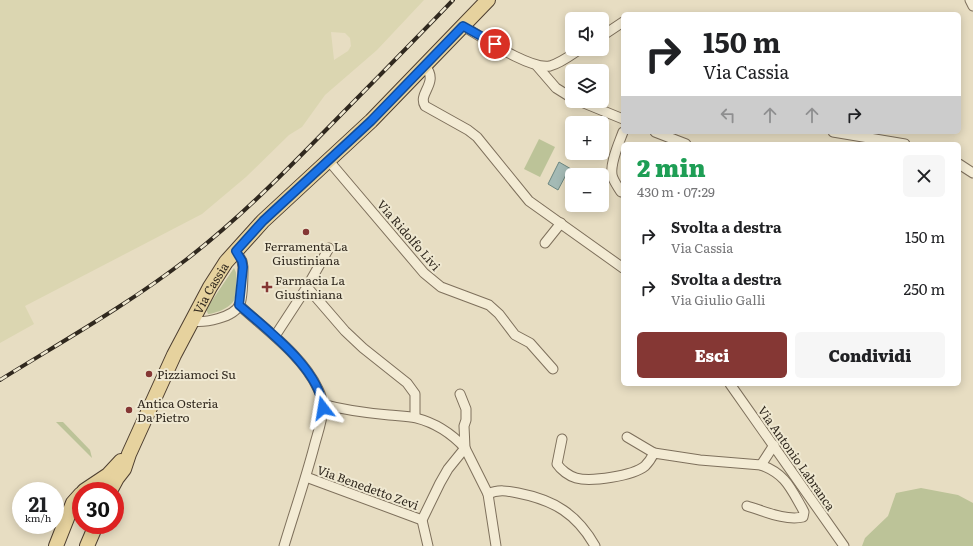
<!DOCTYPE html>
<html lang="it">
<head>
<meta charset="utf-8">
<style>
  body { margin:0; font-family:Literata,serif; background:#f6f6f6; color:#202124; height:100vh; display:flex; flex-direction:column; font-size:15px; white-space:nowrap }
  * { box-sizing:border-box; margin:0 }
  p { font-size:13px; color:#757577 }
  .icon { flex:none; width:22px; height:22px; fill:none; stroke:currentColor; stroke-width:2; stroke-linecap:round; stroke-linejoin:round }
  .map { position:relative; flex:1; overflow:hidden }
  .details { position:absolute; left:621px; top:142px; width:340px; height:244px; display:flex; flex-direction:column; background:#fff; border-radius:6px; box-shadow:0 2px 10px #0003 }
  .details>* { flex:none }
  .banner { position:absolute; left:621px; top:12px; width:340px; height:122px; border-radius:6px; box-shadow:0 2px 10px #0003; background:#fff; color:#202124; overflow:hidden }
  .tools { position:absolute; left:565px; top:12px; display:grid; gap:8px }
  .tools a { display:grid; place-items:center; width:44px; height:44px; border-radius:6px; background:#fff; box-shadow:0 2px 10px #0003; font-size:20px }
  .speed { position:absolute; left:12px; top:482px; display:flex; gap:8px; font-size:20px; font-weight:700; text-align:center }
  .speed>* { display:grid; place-content:center; width:52px; height:52px; border-radius:50%; background:#fff; box-shadow:0 2px 10px #0003; line-height:1 }
  .speed small { font-size:10px; font-weight:400 }
  .speed .limit { border:6px solid #d22; background:#fff; color:#111 }
  .pin { position:absolute; display:grid; place-items:center; width:34px; height:34px; color:#fff; margin:-17px; border:2px solid #fff; border-radius:50%; box-shadow:0 1px 4px #0007 }
  .me { position:absolute; width:44px; margin:-22px; rotate:346deg; stroke-linejoin:round; filter:drop-shadow(0 0 3px #0008) }
  .turn { display:flex; align-items:center; gap:14px; height:84px; padding:0 16px; font-size:18px }
  .turn .icon { width:52px; height:52px; stroke-width:2.5 }
  .turn b { display:block; font-size:28px; line-height:34px }
  .lanes { display:flex; align-items:center; height:38px; padding:0 16px; background:#0003; justify-content:center; gap:20px; direction:ltr }
  .lanes .off { opacity:.35 }
  .round { display:grid; place-items:center; flex:none; width:42px; height:42px; border-radius:6px; background:#f6f6f6 }
  .head { display:flex; align-items:center; justify-content:space-between; height:68px; padding:0 16px }
  h1 { font-size:24px; font-weight:800; line-height:30px; color:#1e9e55 }
  .button { display:flex; gap:8px; margin-top:auto; padding:8px 16px }
  .button a { flex:1; height:46px; border-radius:6px; background:#853734; color:#fff; font-size:16px; font-weight:800; line-height:46px; text-align:center }
  .button a+a { background:#f6f6f6; color:#202124 }
  ul { padding:0; list-style:none }
  li { display:flex; align-items:center; gap:12px; height:52px; padding:0 16px }
  li div { flex:1 }
  li b { display:block; font-size:15px }
  li em { font-style:normal }
  .map>svg:first-child { display:block }
  .farmland { fill:#dbd6b1; fill-rule:evenodd }
  .green { fill:#bcc398 }
  .water { fill:#a4bab5; stroke:#6c8781 }
  .lines { fill:none; stroke-linecap:round; stroke-linejoin:round }
  .street-casing { stroke:#7e705c; stroke-width:11 }
  .primary-casing { stroke:#4d3e30; stroke-width:16 }
  .street { stroke:#f3ebd4; stroke-width:9 }
  .primary { stroke:#e6d29e; stroke-width:14 }
  .rail-casing { stroke:#30281e; stroke-width:4 }
  .rail { stroke:#efe8d1; stroke-width:2.5; stroke-dasharray:8; stroke-linecap:butt }
  .route-casing { stroke:#114b97; stroke-width:10 }
  .route { stroke:#1a73e8; stroke-width:7 }
  .poi-dot { fill:#853734; stroke:#efe8d1; stroke-width:1.5 }
  .labels { text-anchor:middle; dominant-baseline:central; stroke-width:4; stroke-linejoin:round; paint-order:stroke }
  .street-label { font-size:12px; fill:#30281e; stroke:#efe8d1 }
  .poi-label { font-size:12px; fill:#30281e; stroke:#efe8d1; text-anchor:start }
</style>
</head>
<body>
<div class="map">
<svg width="973" height="546" viewBox="0 0 973 546">
  <rect width="100%" height="100%" fill="#e7ddc2"/>
  <path class="farmland" d="M0 0H424L377 50 325 95 302 127 289 135 246 177 202 214 25 306 34 324 0 343ZM331 32 345 33 350 38 351 46 348 51 334 60Z"/>
  <g class="green">
    <polygon points="539,139 555,147 540,177 524,169"/>
    <path d="M234 268C237 273 237 278 236 284 236 300 235 304 220 311 215 312 212 314 208 314L206 309 209 305Z"/>
    <polygon points="56,422 63,422 90,450 92,458"/>
    <polygon points="921,488 958,495 973,503 973,546 862,546 865,538 888,516 896,493"/>
  </g>
  <polygon class="water" points="559,162 578,173 577,175 572,176 567,173 558,190 548,184"/>
  <g class="lines">
    <defs>
      <g id="street">
        <polyline points="970,0 973,6"/>
        <path d="M463 26C482 37 530 70 550 66 561 63 571 55 580 49"/>
        <polyline points="602,36 623,22"/>
        <path d="M425 66C440 83 417 93 425 106L468 130 477 137 529 201 623 268"/>
        <polyline points="537,66 556,88 572,98"/>
        <polyline points="579,101 623,119"/>
        <polyline points="655,132 686,144"/>
        <polyline points="833,132 905,144"/>
        <polyline points="329,161 424,273 441,287 489,305 499,314 515,335 530,343 553,369"/>
        <polyline points="959,164 973,173"/>
        <path d="M621 192C618 187 615 183 613 178 608 167 619 143 623 132"/>
        <polyline points="545,243 561,223"/>
        <polyline points="307,287 345,331 363,348 407,383 415,394 415,417"/>
        <path d="M239 305C265 329 303 356 318 389 321 395 323 402 323 409 322 422 317 435 314 447 305 481 294 513 284 546"/>
        <path d="M192 321C204 323 234 318 240 304 243 295 243 277 243 267L242 261 236 251"/>
        <polyline points="275,336 307,287 329,248"/>
        <polyline points="730,384 844,546"/>
        <polyline points="460,394 466,409 466,420 464,426 465,448 488,494 496,546"/>
        <path d="M322 404C344 410 366 413 389 415 398 416 408 416 416 418 436 423 452 434 465 448"/>
        <polyline points="627,437 654,453"/>
        <path d="M562 439 557 464C561 470 569 476 576 478 591 482 633 476 645 466 649 462 652 457 654 453L700 460 761 465 774 445"/>
        <polyline points="306,477 422,520"/>
        <path d="M488 494C498 489 508 491 518 493 554 500 577 514 595 546"/>
        <path d="M747 506C764 511 785 521 803 517L804 512 802 508C790 487 785 474 761 465"/>
        <polyline points="428,546 422,520 440,483 448,469 465,448"/>
      </g>
      <g id="primary">
        <polyline points="84,491 108,475 121,461"/>
        <path id="s1" d="M110 491 117 478 124 469 129 454 174 355 210 287 226 262 263 221 371 121 488 0"/>
        <polyline points="56,546 73,503 81,494"/>
        <polyline points="87,546 96,525"/>
      </g>
    </defs>
    <use href="#street" class="street-casing"/>
    <use href="#primary" class="primary-casing"/>
    <use href="#street" class="street"/>
    <use href="#primary" class="primary"/>
    <defs>
      <path id="rail" d="M0 380C63 341 129 304 187 259 236 221 279 178 322 134 366 89 410 45 453 0"/>
    </defs>
    <use href="#rail" class="rail-casing"/>
    <use href="#rail" class="rail"/>
  </g>
  <g class="lines">
    <defs>
      <path id="route" d="M323 408C320 369 267 330 239 305L243 267 242 261 236 251 263 221 371 121 463 26 495 44"/>
    </defs>
    <use href="#route" class="route-casing"/>
    <use href="#route" class="route"/>
  </g>
  <g class="poi-dot">
    <circle cx="306" cy="232" r="4"/>
    <path d="M265 281h4v4h4v4h-4v4h-4v-4h-4v-4h4z"/>
    <circle cx="149" cy="374" r="4"/>
    <circle cx="129" cy="410" r="4"/>
  </g>
  <g class="labels">
    <g class="street-label">
      <text transform="translate(409 235) rotate(49)">Via Ridolfo Livi</text>
      <text stroke="none"><textPath href="#s1" startOffset="227">Via Cassia</textPath></text>
      <text transform="translate(797 458) rotate(55)">Via Antonio Labranca</text>
      <text transform="translate(368 487) rotate(20)">Via Benedetto Zevi</text>
    </g>
    <g class="poi-label">
      <text x="306" y="246" text-anchor="middle">Ferramenta La<tspan x="306" dy="14">Giustiniana</tspan></text>
      <text x="275" y="280">Farmacia La<tspan x="275" dy="14">Giustiniana</tspan></text>
      <text x="157" y="374">Pizziamoci Su</text>
      <text x="137" y="403">Antica Osteria<tspan x="137" dy="14">Da Pietro</tspan></text>
    </g>
  </g>
</svg>
<div class="tools">
<a><svg class="icon" aria-label="sound" viewBox="0 0 24 24"><path d="M4 9h4l5-4v14l-5-4H4zM17 9q2 3 0 6"/></svg></a>
<a><svg class="icon" aria-label="layers" viewBox="0 0 24 24"><path d="M12 4l9 5-9 5-9-5zM3 14l9 5 9-5"/></svg></a>
<a>+</a>
<a>−</a>
</div>
<div class="speed"><div>21<small>km/h</small></div><div class="limit">30</div></div>
<div class="pin" style="left:495px;top:44px;background:#d93025"><svg class="icon" aria-label="arrive" viewBox="0 0 24 24"><path d="M6 21V4h12l-3 4 3 4H6"/></svg></div>
<svg class="me" style="left:323px;top:408px" viewBox="-20 -20 40 40"><path d="M0-17L14 15 0 8-14 15z" fill="#1a73e8" stroke="#fff" stroke-width="4"/></svg>
<div class="banner">
<div class="turn"><svg class="icon" aria-label="right" viewBox="0 0 24 24"><path d="M7 20v-9h11M14 6l5 5-5 5"/></svg><div><b>150 m</b>Via Cassia</div></div>
<div class="lanes"><svg class="icon off" aria-label="left" viewBox="0 0 24 24"><path d="M17 20v-9H6M10 6l-5 5 5 5"/></svg><svg class="icon off" aria-label="ahead" viewBox="0 0 24 24"><path d="M12 20V5M6 11l6-6 6 6"/></svg><svg class="icon off" aria-label="ahead" viewBox="0 0 24 24"><path d="M12 20V5M6 11l6-6 6 6"/></svg><svg class="icon" aria-label="right" viewBox="0 0 24 24"><path d="M7 20v-9h11M14 6l5 5-5 5"/></svg></div>
</div>
<section class="details">
<div class="head"><div><h1>2 min</h1><p>430 m · 07:29</p></div><a class="round"><svg class="icon" aria-label="close" viewBox="0 0 24 24"><path d="M6 6l12 12M18 6L6 18"/></svg></a></div>
<ul>
<li><svg class="icon" aria-label="right" viewBox="0 0 24 24"><path d="M7 20v-9h11M14 6l5 5-5 5"/></svg><div><b>Svolta a destra</b><p>Via Cassia</p></div><em>150 m</em></li>
<li><svg class="icon" aria-label="right" viewBox="0 0 24 24"><path d="M7 20v-9h11M14 6l5 5-5 5"/></svg><div><b>Svolta a destra</b><p>Via Giulio Galli</p></div><em>250 m</em></li>
</ul>
<div class="button"><a>Esci</a><a>Condividi</a></div>
</section>
</div>
</body>
</html>
